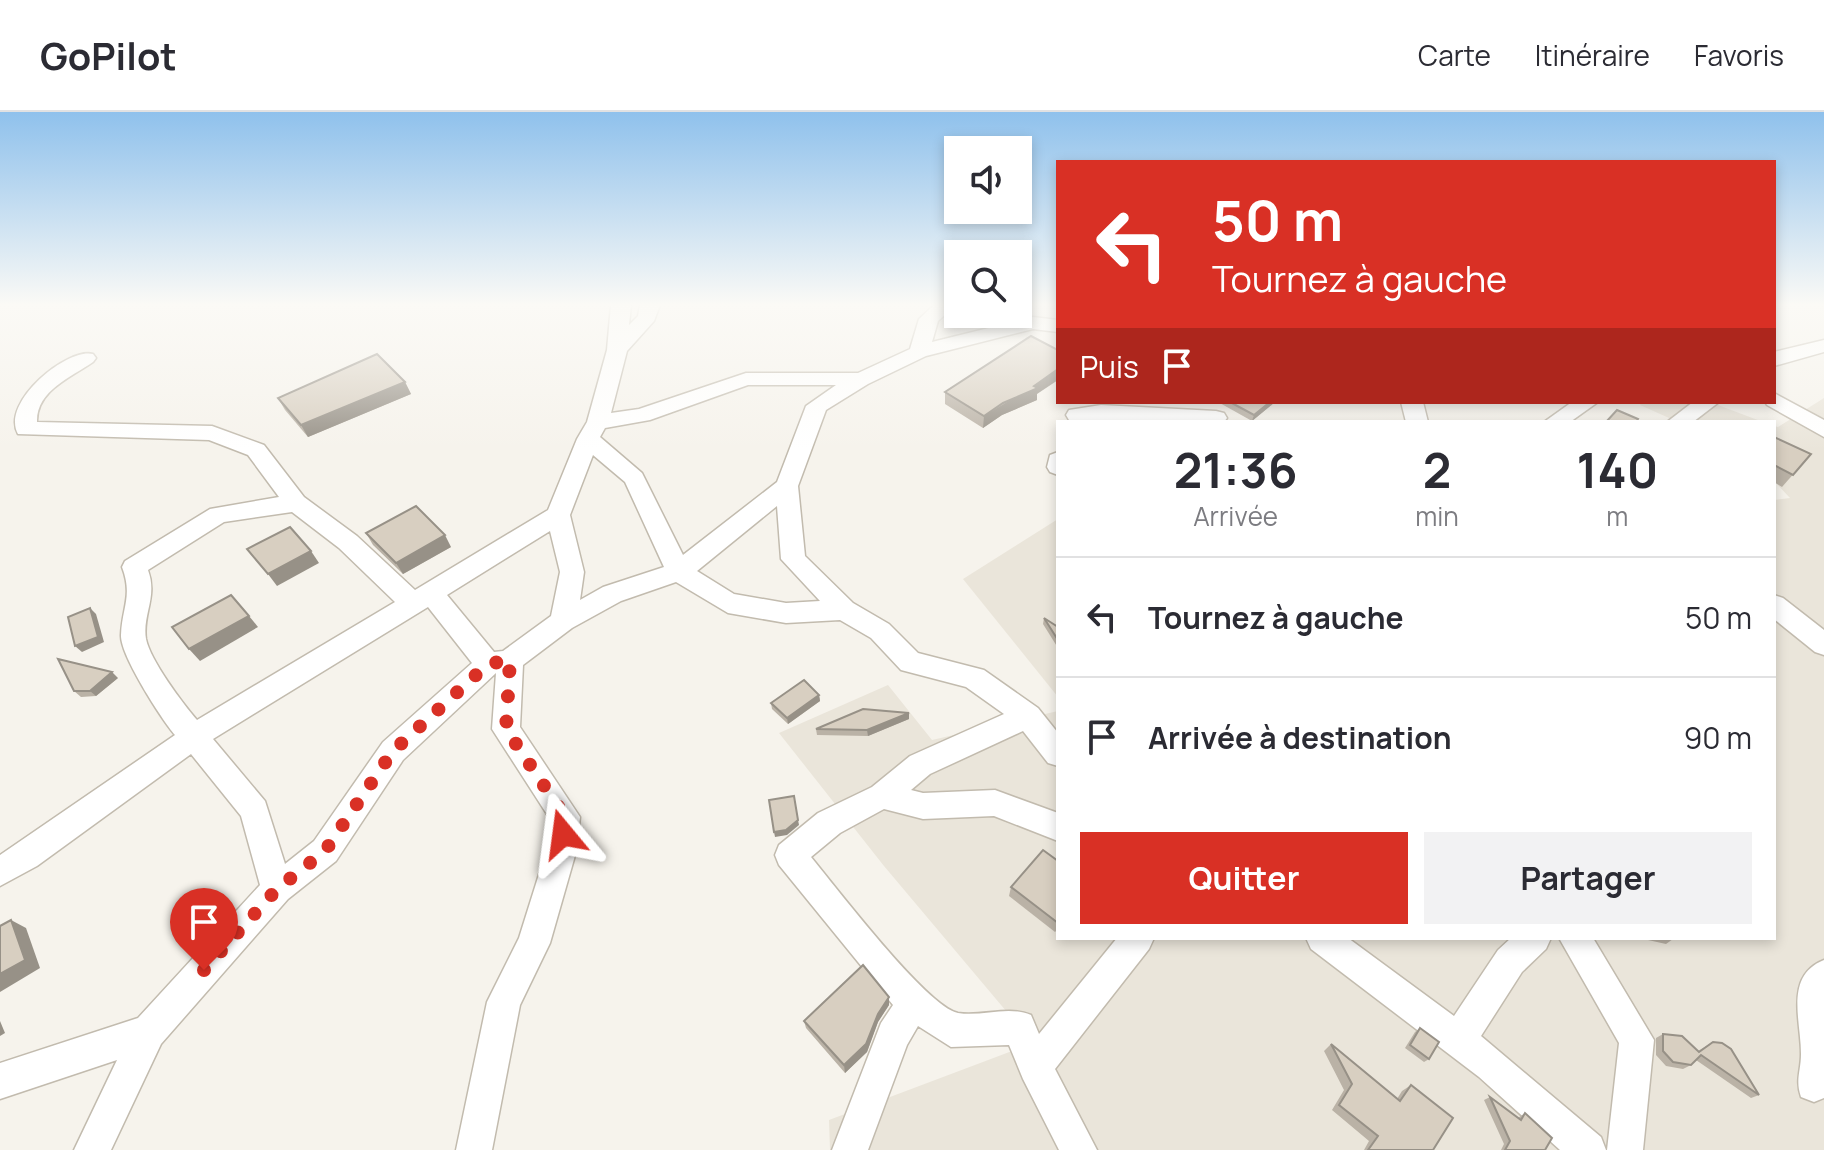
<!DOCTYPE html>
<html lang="fr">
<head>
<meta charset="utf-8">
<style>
  body { margin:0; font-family:Manrope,sans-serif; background:#f2f2f3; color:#2b2b33; height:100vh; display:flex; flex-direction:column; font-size:30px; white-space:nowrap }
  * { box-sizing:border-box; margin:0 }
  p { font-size:26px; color:#7c7c81 }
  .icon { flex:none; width:44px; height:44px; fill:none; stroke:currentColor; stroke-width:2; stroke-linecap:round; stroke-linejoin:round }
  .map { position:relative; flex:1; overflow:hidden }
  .sheet { position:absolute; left:1056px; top:308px; width:720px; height:520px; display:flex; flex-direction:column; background:#fff; border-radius:0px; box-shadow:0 4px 12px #0003 }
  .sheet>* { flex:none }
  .top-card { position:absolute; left:1056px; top:48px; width:720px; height:244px; border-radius:0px; box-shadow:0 4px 12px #0003; background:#d93025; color:#fff; overflow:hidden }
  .fabs { position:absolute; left:944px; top:24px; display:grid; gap:16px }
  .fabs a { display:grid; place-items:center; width:88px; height:88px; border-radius:0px; background:#fff; box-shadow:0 4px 12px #0003; font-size:40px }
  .pin { position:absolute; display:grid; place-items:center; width:68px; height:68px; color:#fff; margin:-82px -34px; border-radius:50% 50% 50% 0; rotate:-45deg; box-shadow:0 0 8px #0007 }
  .pin .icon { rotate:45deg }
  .me { position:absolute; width:88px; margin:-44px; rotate:344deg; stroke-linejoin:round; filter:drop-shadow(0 0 6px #0008) }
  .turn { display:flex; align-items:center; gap:28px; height:168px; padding:0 24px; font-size:36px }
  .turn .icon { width:104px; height:104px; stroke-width:2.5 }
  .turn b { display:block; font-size:56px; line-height:68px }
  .then { display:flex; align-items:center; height:76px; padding:0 24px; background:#0003; gap:16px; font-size:30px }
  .eta { display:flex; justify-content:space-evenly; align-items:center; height:136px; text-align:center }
  .eta b { font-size:48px; font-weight:700; line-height:56px }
  .button { display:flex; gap:16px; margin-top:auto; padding:16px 24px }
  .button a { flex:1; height:92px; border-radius:0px; background:#d93025; color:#fff; font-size:32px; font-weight:700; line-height:92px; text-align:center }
  .button a+a { background:#f2f2f3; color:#2b2b33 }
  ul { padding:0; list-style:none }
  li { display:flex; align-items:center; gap:24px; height:120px; padding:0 24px; border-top:2px solid #e1e1e2 }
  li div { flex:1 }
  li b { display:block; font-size:30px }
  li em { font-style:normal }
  header { display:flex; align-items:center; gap:48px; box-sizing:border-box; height:112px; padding:0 40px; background:#fff; border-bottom:2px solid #e1e1e2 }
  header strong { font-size:38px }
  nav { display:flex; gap:44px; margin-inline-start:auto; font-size:28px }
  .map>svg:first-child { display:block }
  .residential { fill:#eae5da }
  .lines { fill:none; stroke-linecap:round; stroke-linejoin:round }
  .street-casing { stroke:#c2bbae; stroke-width:3 }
  .street { fill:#fff; fill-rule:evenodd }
  .wall { fill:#bab2a6 }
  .shaded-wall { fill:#979187 }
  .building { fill:#d8cfc1; stroke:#979187; stroke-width:2 }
  .route { stroke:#d93025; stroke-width:14; stroke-dasharray:0 25.2 }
</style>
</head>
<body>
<header>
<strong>GoPilot</strong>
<nav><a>Carte</a><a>Itinéraire</a><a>Favoris</a></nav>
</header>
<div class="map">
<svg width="1824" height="1038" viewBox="0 0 1824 1038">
  <rect width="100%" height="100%" fill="#f6f3ec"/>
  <g class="residential">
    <polygon points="1824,286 1824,1038 830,1038 829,1008 1033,931 884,754 779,621 888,573 932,628 1058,599 1058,826 1774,826 1774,388 1790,386 1774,369 1774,314 1778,315"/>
    <polygon points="1642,290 1710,290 1763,310 1678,310 1640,293"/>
    <polygon points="1058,407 1058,585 963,467"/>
  </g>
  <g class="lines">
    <defs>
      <g id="street">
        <path d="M611 193H631L629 213 638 204 640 193H660L654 209 627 239 611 301 639 297 746 261H858L910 237 919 207 934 193H956L938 209 932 230 1033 205 1058 208V220L1033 217 926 244 868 272 826 298 798 374 805 444 853 491 889 512 918 541 984 558 1038 596 1058 621V654L1048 651 1023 619 930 662 911 678 923 681 995 678 1058 701V729L994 704 923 707 884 697 840 721 811 745C835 774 927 895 958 901 983 905 1007 893 1031 903L1039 922 1117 826H1154L1149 837 1055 957 1097 1038H1059L1023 967 1009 933 951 935 918 914 907 933 868 1038H832L881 911 893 893 779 753 775 743 779 733 818 701 872 675 910 644 1004 602 966 575 901 558 871 526 840 508 786 511 728 501 676 470 621 489 572 516 523 553 520 615 580 705 576 740 550 831 520 893 492 1038H456L487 890 519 826 546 740 550 707 492 617 496 561 403 648 336 749 288 787 161 932 111 1038H74L117 948 0 987V951L138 906 260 773 241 704 191 642 37 754 0 774V743L175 623C161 606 120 543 121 523 122 495 133 484 122 455L125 449 210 397 279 385 248 343 209 328 18 322C0 290 68 235 93 242L96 246 93 250C70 266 36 279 37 310L212 314 264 333 304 385 357 424 415 478 548 398 577 327 587 310 607 238ZM748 273H836L806 294 777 370 683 443 642 361 600 325 605 316 650 308ZM593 343 625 370 664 455 603 475 580 488 584 460 570 403ZM777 394 781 447 820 489 786 491 734 482 697 459ZM292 400 339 436 395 490 197 608C183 592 150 548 146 527 142 503 158 485 148 458L224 410ZM550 419 560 460 551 504 503 539 494 540 447 483ZM428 495 472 551 383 630 314 729 285 752 265 689 213 627Z"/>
        <polygon points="1824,228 1824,240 1774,254 1774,240"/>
        <polygon points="1774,281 1824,308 1824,325 1767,293 1765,290 1774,290"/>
        <polygon points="1401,290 1423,290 1428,310 1406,310"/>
        <polygon points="1572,290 1598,290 1570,310 1544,310"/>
        <polygon points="1693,290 1719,290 1693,310 1667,310"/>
        <polygon points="1101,293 1216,299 1224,301 1227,306 1224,310 1069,308 1066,303 1069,298"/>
        <polygon points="1058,340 1058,363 1050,360 1047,355 1050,343"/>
        <polygon points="1774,483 1783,486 1824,518 1824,543 1815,540 1774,507"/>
        <polygon points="1306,826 1348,826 1454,904 1498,838 1511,826 1551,826 1546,837 1522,860 1481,924 1601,1025 1606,1038 1560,1038 1479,965 1311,837"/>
        <polygon points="1559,826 1593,826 1654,928 1643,1038 1607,1038 1619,931"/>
        <path d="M1824 848V986L1814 990 1801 985C1795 968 1801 959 1801 942 1801 908 1784 864 1824 848Z"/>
      </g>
    </defs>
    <use href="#street" class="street-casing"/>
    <use href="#street" class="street"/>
  </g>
  <g class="wall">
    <polygon points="405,270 411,282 308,325 285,298 278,286"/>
    <polygon points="945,280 1037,282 1037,288 1002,303 983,316 945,292"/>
    <polygon points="1218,290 1275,290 1252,309"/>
    <polygon points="1774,325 1811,342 1782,375 1774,370"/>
    <polygon points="366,421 451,435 403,462 373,433"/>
    <polygon points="1044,506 1058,515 1058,536 1043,512"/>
    <polygon points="118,566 96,584 81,585 74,579"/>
    <polygon points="819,583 820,589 788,612 772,597 771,591"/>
    <polygon points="909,601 909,607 868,624 817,623 816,617"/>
    <polygon points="1058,749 1058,817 1055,820 1009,784 1011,775"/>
    <polygon points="1639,826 1672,826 1673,827 1666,832"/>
    <polygon points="889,885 889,893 878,910 867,940 845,961 806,916 804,909"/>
    <polygon points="1420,916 1429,947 1424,950 1405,936 1415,920"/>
    <polygon points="1663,922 1698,939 1713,930 1759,983 1751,986 1696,948 1691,953 1683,957 1666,954 1656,943 1656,926"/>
    <polygon points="1331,932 1397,987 1402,979 1411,973 1433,1038 1364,1038 1369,1029 1332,998 1344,978 1324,939"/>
    <polygon points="1490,985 1518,1006 1525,1001 1545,1038 1501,1038 1504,1032 1484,988"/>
  </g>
  <g class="shaded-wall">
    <polygon points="1058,257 1058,268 1037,282 1037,288 1002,303 983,316 984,304 1034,274"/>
    <polygon points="405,270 411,282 308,325 301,313"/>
    <polygon points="1270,290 1275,290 1252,309 1254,303"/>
    <polygon points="445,423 451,435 403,462 396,451"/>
    <polygon points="311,439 319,451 277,474 268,462"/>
    <polygon points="90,496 96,502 104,530 82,540 75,534"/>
    <polygon points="249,504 258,515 200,549 189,537"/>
    <polygon points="112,560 118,566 96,584 90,579"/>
    <polygon points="819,583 820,589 788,612 787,606"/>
    <polygon points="909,601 909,607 868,624 867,618"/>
    <polygon points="798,708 799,713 787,723 775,725 774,720"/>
    <polygon points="11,808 26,816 40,856 0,880 0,862"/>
    <polygon points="889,885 889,893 878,910 867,940 845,961 844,953"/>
    <polygon points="0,909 5,921 0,924"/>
  </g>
  <g class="building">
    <polygon points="1031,224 1058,238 1058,257 1034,274 1038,276 1003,291 984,304 945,280"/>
    <polygon points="377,242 405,270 301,313 278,286"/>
    <polygon points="1230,290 1270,290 1254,303"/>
    <polygon points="1617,298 1638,307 1636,310 1606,310"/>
    <polygon points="1774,325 1811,342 1793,363 1774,353"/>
    <polygon points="416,394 445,423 396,451 366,421"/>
    <polygon points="290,415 311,439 268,462 247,437"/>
    <polygon points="231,483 249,504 189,537 172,515"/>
    <polygon points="90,496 98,525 75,534 68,505"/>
    <polygon points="1044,506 1058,515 1058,528"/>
    <polygon points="58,547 112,560 90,579 74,579"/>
    <polygon points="804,568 819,583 787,606 771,591"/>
    <polygon points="863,597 909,601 867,618 816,617"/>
    <polygon points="794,684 798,708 786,718 774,720 769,688"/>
    <polygon points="1043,738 1058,749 1058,811 1011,775"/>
    <polygon points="11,808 25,848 0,862 0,814"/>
    <polygon points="863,853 889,885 878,902 866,932 844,953 804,909"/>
    <polygon points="1420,916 1439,930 1429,947 1410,933"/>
    <polygon points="1663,922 1682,924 1699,940 1713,930 1722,931 1731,937 1759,983 1701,943 1691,953 1673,950 1663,939"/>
    <polygon points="1331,932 1400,989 1411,973 1453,1006 1433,1038 1368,1038 1378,1024 1339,993 1352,972"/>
    <polygon points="1490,985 1521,1008 1525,1001 1552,1026 1545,1038 1505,1038 1510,1029"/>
  </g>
  <linearGradient id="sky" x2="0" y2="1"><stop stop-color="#8fc1ec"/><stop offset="0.57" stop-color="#fbfaf6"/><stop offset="1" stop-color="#fbfaf6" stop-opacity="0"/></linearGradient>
  <rect width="1824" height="338" fill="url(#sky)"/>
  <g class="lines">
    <polyline class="route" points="204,858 277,777 325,739 393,639 488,552 510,548 506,617 565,705 563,722"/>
  </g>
</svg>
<div class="fabs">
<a><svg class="icon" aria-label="sound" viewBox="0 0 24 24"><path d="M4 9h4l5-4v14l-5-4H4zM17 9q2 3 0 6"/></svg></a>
<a><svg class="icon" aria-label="search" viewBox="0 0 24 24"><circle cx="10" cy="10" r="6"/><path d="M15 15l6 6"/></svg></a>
</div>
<div class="pin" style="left:204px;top:858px;background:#d93025"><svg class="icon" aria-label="arrive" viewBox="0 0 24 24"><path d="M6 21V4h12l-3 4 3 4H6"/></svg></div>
<svg class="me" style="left:563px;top:722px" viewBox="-20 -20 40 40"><path d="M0-17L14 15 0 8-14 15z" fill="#d93025" stroke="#fff" stroke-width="4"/></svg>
<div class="top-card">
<div class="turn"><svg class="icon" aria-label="left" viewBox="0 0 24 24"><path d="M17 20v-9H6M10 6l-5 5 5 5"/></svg><div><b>50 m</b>Tournez à gauche</div></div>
<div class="then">Puis<svg class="icon" aria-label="arrive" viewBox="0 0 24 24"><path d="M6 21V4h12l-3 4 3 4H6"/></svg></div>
</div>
<section class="sheet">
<div class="eta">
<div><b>21:36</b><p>Arrivée</p></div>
<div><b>2</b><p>min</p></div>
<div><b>140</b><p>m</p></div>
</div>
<ul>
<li><svg class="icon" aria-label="left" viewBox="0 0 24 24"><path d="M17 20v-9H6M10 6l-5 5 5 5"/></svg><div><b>Tournez à gauche</b></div><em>50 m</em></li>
<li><svg class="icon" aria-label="arrive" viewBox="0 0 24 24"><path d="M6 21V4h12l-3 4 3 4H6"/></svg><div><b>Arrivée à destination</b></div><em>90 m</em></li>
</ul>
<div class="button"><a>Quitter</a><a>Partager</a></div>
</section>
</div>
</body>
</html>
